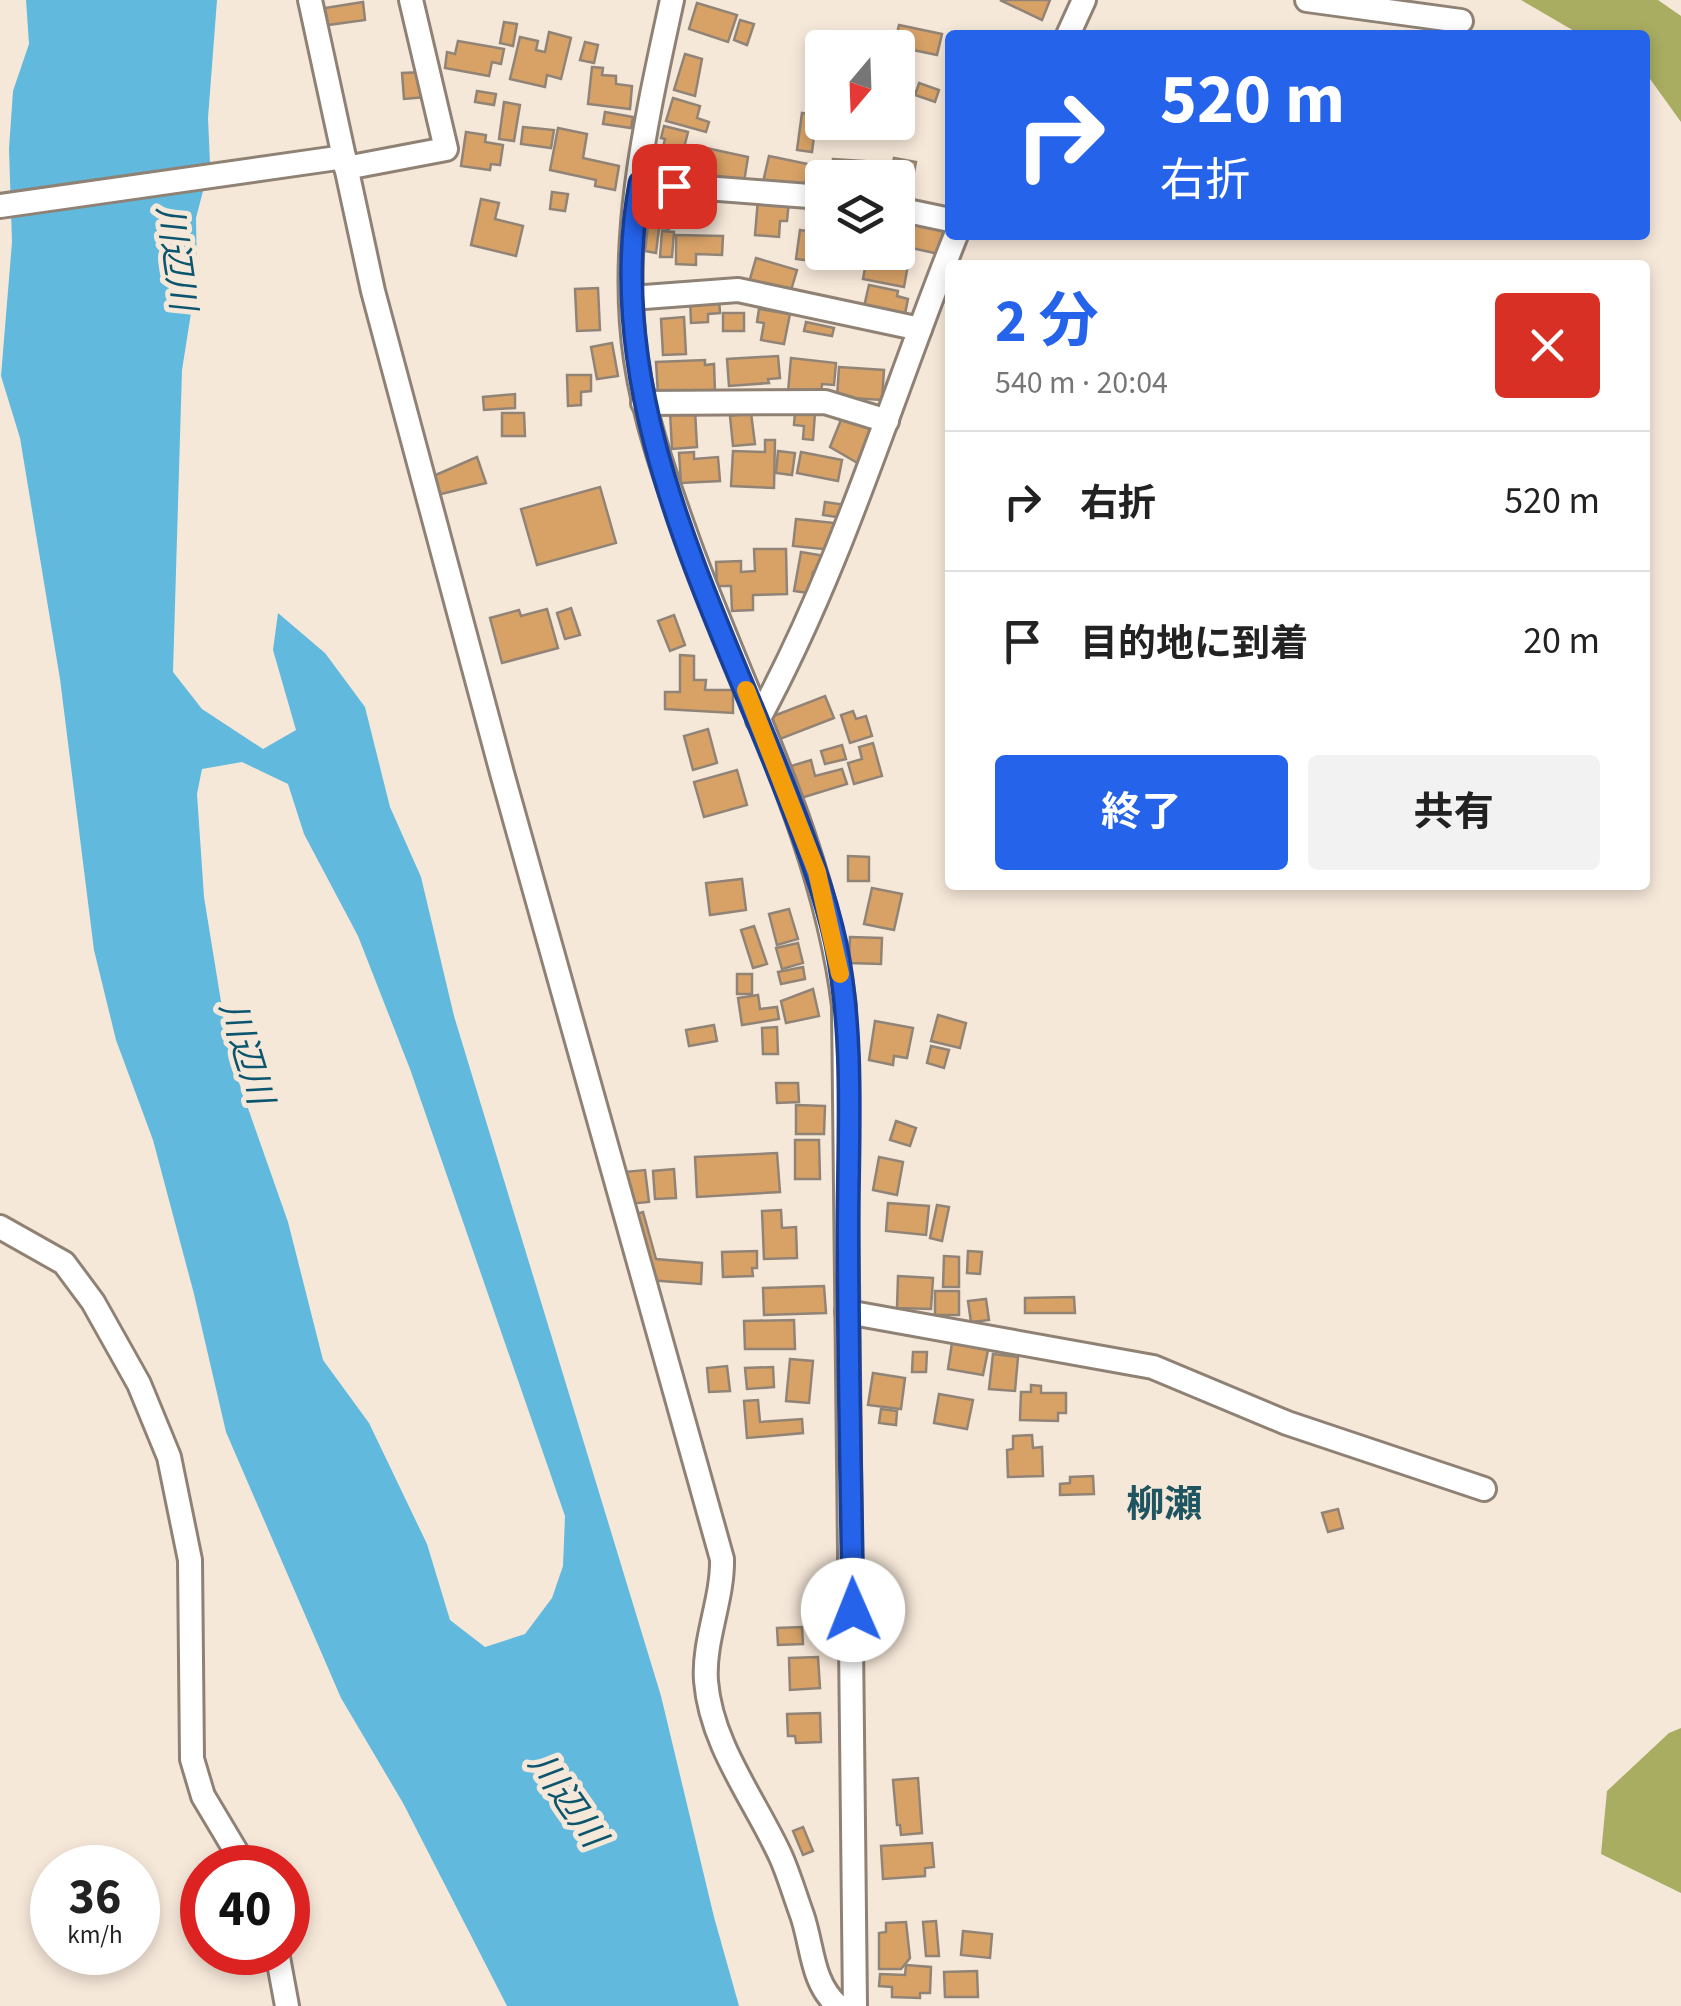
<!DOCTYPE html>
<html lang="ja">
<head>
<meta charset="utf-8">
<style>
  body { margin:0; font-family:"Source Sans 3","Noto Sans JP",sans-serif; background:#f2f2f2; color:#222; height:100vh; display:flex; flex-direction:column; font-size:38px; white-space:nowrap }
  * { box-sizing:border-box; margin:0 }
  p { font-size:32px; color:#767676 }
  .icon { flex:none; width:55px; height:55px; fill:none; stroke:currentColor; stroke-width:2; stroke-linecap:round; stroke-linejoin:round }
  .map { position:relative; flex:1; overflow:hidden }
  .details { position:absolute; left:945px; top:260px; width:705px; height:630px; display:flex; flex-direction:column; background:#fff; border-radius:10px; box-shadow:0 5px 15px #0003 }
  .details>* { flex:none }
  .guide { position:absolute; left:945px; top:30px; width:705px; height:210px; border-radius:10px; box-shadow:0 5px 15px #0003; background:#2563eb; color:#fff; overflow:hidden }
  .needle { width:65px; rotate:199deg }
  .fabs { position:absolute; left:805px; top:30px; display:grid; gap:20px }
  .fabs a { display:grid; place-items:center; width:110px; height:110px; border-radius:10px; background:#fff; box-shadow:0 5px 15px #0003; font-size:50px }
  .speed { position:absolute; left:30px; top:1845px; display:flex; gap:20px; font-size:50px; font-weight:700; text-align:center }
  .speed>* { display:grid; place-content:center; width:130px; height:130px; border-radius:50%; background:#fff; box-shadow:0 5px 15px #0003; line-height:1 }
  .speed small { font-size:25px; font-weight:400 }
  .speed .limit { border:15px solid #d22; background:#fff; color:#111 }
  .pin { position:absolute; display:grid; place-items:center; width:85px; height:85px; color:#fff; margin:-42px; border-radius:20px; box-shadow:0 5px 15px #0006 }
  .me { position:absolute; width:110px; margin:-55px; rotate:359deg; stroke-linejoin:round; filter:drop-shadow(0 0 8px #0008) }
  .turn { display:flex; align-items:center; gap:35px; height:210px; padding:0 50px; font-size:45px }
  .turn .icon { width:130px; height:130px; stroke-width:2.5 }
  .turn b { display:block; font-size:70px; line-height:85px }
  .round { display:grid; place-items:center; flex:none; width:105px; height:105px; border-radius:10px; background:#f2f2f2 }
  .summary { display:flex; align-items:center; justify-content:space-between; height:170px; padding:0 50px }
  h1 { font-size:60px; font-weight:700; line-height:75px; color:#2563eb }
  .action { display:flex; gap:20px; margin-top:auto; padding:20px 50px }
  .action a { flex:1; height:115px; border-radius:10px; background:#2563eb; color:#fff; font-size:40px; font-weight:700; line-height:115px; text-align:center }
  .action a+a { background:#f2f2f2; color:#222 }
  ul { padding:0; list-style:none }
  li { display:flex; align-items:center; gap:30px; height:140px; padding:0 50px; border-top:2px solid #e0e0e0 }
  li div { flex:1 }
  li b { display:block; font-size:38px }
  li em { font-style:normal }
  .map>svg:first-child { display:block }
  .forest { fill:#a8ad61 }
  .water { fill:#61b9dd; fill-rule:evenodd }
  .building { fill:#d8a267; stroke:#918476; stroke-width:2.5 }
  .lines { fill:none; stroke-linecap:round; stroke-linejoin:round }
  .minor-casing { stroke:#8f8275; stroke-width:28 }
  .minor { stroke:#fff; stroke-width:22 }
  .route-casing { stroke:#184099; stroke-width:25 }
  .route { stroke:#2563eb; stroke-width:18 }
  .slow { stroke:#f59e0b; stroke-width:18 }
  .labels { text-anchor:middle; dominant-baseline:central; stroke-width:10; stroke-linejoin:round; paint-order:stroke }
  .water-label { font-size:35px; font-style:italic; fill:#0b556e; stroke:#f6e8d9 }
  .quarter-label { font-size:38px; font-weight:bold; fill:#1e5561; stroke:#f6e8d9 }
</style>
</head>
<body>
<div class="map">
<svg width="1681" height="2006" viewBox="0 0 1681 2006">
  <rect width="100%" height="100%" fill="#f6e8d9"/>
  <g class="forest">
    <polygon points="1521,0 1658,0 1681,16 1681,122 1645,72 1645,35 1581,35"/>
    <polygon points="1681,1728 1681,1893 1601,1854 1607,1791 1669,1733"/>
  </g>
  <path class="water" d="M26 0H217L208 118 210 164 196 218 197 275 182 370 173 672 202 709 263 749 296 730 273 650 278 613 325 653 365 707 390 807 421 877 454 1016 661 1696 714 1917 739 2006H507L403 1803 341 1698 226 1432 194 1294 153 1140 116 1040 94 950 60 679 20 438 1 376 12 242 9 149 13 91 29 44ZM242 762 288 784 304 834 358 936 410 1069 565 1516 563 1566 552 1598 525 1634 485 1647 450 1620 427 1544 369 1423 323 1360 288 1222 230 1057 204 897 197 794 202 769Z"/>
  <g class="building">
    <polygon points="1000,0 1050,0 1042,20"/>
    <polygon points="363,2 365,20 328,25 325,8"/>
    <polygon points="697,3 737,15 728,42 689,29"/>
    <polygon points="740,20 754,24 747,45 734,40"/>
    <polygon points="504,22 517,24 513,46 500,43"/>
    <polygon points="899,25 942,34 937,55 894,46"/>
    <polygon points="549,32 571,38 561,79 547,75 545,87 510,79 520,37 538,41 536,50 545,52"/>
    <polygon points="458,41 504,49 501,64 492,62 489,76 445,68 447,52 455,54"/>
    <polygon points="585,42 598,45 594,63 580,60"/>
    <polygon points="685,54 702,59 695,96 674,90"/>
    <polygon points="592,67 603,68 602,75 616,76 616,84 632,86 630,109 588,104"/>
    <polygon points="424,72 426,97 404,99 402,73"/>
    <polygon points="919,83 939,90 935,102 915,95"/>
    <polygon points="477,91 496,94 494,105 475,102"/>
    <polygon points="673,98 700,106 697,118 709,122 706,132 666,121"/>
    <polygon points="504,102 520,105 514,141 499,139"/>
    <polygon points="605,112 633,117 631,128 603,124"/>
    <polygon points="802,113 822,116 822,122 827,122 825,137 814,136 812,152 797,150"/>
    <polygon points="664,126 688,132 684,148 689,150 682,161 688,163 683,181 656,174 665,139 661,138"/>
    <polygon points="523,127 554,130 551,148 521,144"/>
    <polygon points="558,128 587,134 583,158 619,166 615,190 595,186 596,180 550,170"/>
    <polygon points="466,132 486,135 485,142 503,145 500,165 491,164 490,170 461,166"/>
    <polygon points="697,146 748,157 744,182 693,171"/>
    <polygon points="769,156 822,167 817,194 763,182"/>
    <polygon points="894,158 916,162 910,192 898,189 898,178 890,178"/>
    <polygon points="833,159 877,162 875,178 832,178"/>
    <polygon points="552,192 568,194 565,211 550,209"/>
    <polygon points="652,194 673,196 669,229 659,228 656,253 645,251"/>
    <polygon points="687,194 706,197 704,214 685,212"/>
    <polygon points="481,199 499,203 495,219 523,226 516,256 471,245"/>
    <polygon points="758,199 789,201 787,221 780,221 779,237 755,235"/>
    <polygon points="906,216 950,228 939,254 898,245 898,224 904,225"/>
    <polygon points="800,230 822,233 822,252 837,252 835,264 796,259"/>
    <polygon points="662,231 674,232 672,257 660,257"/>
    <polygon points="676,235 723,236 722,255 696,254 696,265 676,264"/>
    <polygon points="867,257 908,265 904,287 863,279"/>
    <polygon points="756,258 797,270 789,297 748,286"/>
    <polygon points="869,285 898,291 897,296 908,299 904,319 863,311"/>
    <polygon points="598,288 600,330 577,331 575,289"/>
    <polygon points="719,297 720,313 708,314 708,322 691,323 690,298"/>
    <polygon points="759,309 790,314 784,344 761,340 764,323 757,322"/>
    <rect x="723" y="313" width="21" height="18"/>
    <polygon points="684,317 686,354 663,355 661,319"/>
    <polygon points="806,322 834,328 832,336 804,331"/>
    <polygon points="612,343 618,376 597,379 591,347"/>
    <polygon points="778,356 780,378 768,379 769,383 729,386 727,359"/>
    <polygon points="791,358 836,363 834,385 822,384 821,395 788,392"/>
    <polygon points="705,360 705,365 714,364 715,392 658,394 656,362"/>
    <polygon points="839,367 884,370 882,400 837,397"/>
    <polygon points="567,375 591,375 591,391 581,392 581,405 568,406"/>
    <polygon points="515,394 515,408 484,410 483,397"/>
    <polygon points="695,410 697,447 672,449 670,412"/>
    <polygon points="795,412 815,413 813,440 803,439 804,426 794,425"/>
    <polygon points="502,413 524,413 525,436 502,436"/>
    <polygon points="751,413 755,444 733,446 730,416"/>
    <polygon points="843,415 876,429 861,465 830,447"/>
    <polygon points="765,440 775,440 774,488 731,486 733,451 765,452"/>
    <polygon points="778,451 795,453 792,475 776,473"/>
    <polygon points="694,452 694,459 718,457 720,481 681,483 679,453"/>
    <polygon points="801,452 842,460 838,481 797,473"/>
    <polygon points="477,457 486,483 437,495 431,477"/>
    <polygon points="600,487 616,543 537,565 521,509"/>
    <polygon points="825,502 846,505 844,518 823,515"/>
    <polygon points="796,519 835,523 832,550 793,546"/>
    <polygon points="754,549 786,549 787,594 753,595 753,610 732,611 731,586 717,586 716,562 741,561 741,572 755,571"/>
    <polygon points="801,552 825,556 822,574 813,572 809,593 794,591"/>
    <polygon points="571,608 580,635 565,639 557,613"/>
    <polygon points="547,609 558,648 502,663 490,618 519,610 521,616"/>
    <polygon points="674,615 685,645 670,651 658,621"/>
    <polygon points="680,655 694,656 694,680 706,680 705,690 733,690 733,713 665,709 665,692 680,692"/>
    <polygon points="825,696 834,718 780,739 771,717"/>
    <polygon points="853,711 856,719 866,716 872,736 850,743 841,715"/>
    <polygon points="708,729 717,763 693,770 684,736"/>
    <polygon points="873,743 882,776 854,784 848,763 862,759 859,747"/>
    <polygon points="842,745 846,759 825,764 821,751"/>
    <polygon points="811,760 815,776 842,769 847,784 801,798 791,766"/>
    <polygon points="737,770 747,805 704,817 694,782"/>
    <polygon points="848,856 869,857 869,881 848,881"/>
    <polygon points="742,879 746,910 710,915 706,883"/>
    <polygon points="872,888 902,894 894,930 864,924"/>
    <polygon points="789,909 798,939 777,945 769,914"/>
    <polygon points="754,926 767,964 753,968 741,930"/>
    <polygon points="850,937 882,938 881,964 849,963"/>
    <polygon points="798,943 803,963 782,969 776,948"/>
    <polygon points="803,967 805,979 781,984 778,972"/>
    <rect x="737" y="974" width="15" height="20"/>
    <polygon points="813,989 819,1016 786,1023 781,1001"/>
    <polygon points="758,995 760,1009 777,1007 779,1019 742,1025 738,998"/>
    <polygon points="938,1015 966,1023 960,1048 931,1041"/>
    <polygon points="875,1021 913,1028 907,1058 894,1056 893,1065 869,1060"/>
    <polygon points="714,1025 717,1041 689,1046 686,1030"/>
    <polygon points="777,1027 778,1054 763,1054 762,1028"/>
    <polygon points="931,1046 949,1050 944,1068 927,1063"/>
    <polygon points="776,1083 798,1083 799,1102 777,1103"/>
    <polygon points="796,1105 825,1106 824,1134 796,1134"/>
    <polygon points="896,1121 916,1128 910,1146 890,1140"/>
    <polygon points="795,1140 819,1140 820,1179 795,1179"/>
    <polygon points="777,1153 780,1192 697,1197 695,1157"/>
    <polygon points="879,1157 903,1162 897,1195 873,1190"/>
    <polygon points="674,1169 676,1198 655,1199 653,1171"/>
    <polygon points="645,1170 649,1202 628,1204 624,1172"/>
    <polygon points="888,1203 929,1206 926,1235 886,1231"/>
    <polygon points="937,1205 949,1207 942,1241 930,1238"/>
    <polygon points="781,1210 782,1228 796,1227 797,1258 764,1259 762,1211"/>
    <polygon points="643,1212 656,1259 702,1263 701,1284 648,1280 630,1216"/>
    <polygon points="757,1251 757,1268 752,1268 753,1276 723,1277 722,1252"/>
    <polygon points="968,1251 982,1252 980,1274 967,1273"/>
    <polygon points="944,1256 959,1257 959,1287 943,1287"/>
    <polygon points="898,1276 933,1278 931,1309 897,1308"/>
    <polygon points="824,1286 826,1313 764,1315 763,1288"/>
    <rect x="935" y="1291" width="24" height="24"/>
    <polygon points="1074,1297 1075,1313 1025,1313 1025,1298"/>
    <polygon points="986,1299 989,1320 971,1322 968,1301"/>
    <polygon points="794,1320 795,1349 745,1349 744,1321"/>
    <polygon points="952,1343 988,1350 983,1375 948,1369"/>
    <polygon points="913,1352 927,1352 926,1372 912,1372"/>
    <polygon points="993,1354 1018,1357 1015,1391 989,1389"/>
    <polygon points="790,1359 813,1361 809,1403 786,1401"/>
    <polygon points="727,1366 730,1391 709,1392 707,1368"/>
    <polygon points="773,1367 774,1387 747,1389 745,1368"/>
    <polygon points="873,1373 905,1378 901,1409 868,1405"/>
    <polygon points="1031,1385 1041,1386 1041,1393 1066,1393 1066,1413 1058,1413 1058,1421 1020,1420 1021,1392 1031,1392"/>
    <polygon points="939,1394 973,1400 967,1429 934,1423"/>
    <polygon points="758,1400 760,1422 802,1419 803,1433 747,1438 744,1401"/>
    <polygon points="881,1409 897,1411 896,1425 879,1423"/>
    <polygon points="1032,1435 1033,1448 1042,1447 1043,1476 1008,1477 1007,1450 1013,1449 1013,1436"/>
    <polygon points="1093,1476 1094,1494 1060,1495 1060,1484 1070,1483 1070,1477"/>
    <polygon points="1338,1509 1343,1528 1328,1532 1322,1513"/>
    <polygon points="802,1627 803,1644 778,1645 777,1628"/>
    <polygon points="818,1657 820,1688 790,1690 789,1658"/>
    <polygon points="820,1713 821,1742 796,1743 795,1736 788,1736 787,1714"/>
    <polygon points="918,1778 922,1833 901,1835 900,1825 897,1825 893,1780"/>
    <polygon points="803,1827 813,1851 803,1855 793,1831"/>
    <polygon points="932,1843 934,1867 925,1868 925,1876 883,1879 881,1846"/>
    <polygon points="936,1921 939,1956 926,1956 923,1922"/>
    <polygon points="906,1922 910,1958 901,1969 879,1969 879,1933 886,1932 886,1923"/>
    <polygon points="963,1931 992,1934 990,1958 961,1955"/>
    <polygon points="906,1965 931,1967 930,1993 920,1993 920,1998 892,1997 892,1987 879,1986 880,1974 905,1975"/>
    <polygon points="977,1971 978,1997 945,1997 944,1972"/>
  </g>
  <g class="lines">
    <defs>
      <g id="minor">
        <path d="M310 0 373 291 502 773 722 1559C723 1599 703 1641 706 1681 711 1745 755 1800 781 1857 789 1875 795 1896 802 1915 813 1947 811 1982 838 2006"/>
        <path d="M672 0C647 116 618 240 636 360 645 422 667 482 688 541 744 695 824 843 844 1006L855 2006"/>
        <polyline points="1307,0 1461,21"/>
        <polyline points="1068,35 1084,0"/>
        <polyline points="346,168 446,149 411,0"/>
        <polyline points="640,183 822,197"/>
        <polyline points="0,206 344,157"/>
        <polyline points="898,209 950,220"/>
        <polyline points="631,298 738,290 920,329"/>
        <polyline points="643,403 825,402 887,421"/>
        <path d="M758 720C842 566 891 397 956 235"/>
        <polyline points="0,1227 64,1263 93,1302 139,1384 169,1457 190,1560 192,1759 203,1796 246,1868"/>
        <polyline points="847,1312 1153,1367 1287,1423 1484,1489"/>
        <polyline points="277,1952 287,2006"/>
      </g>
    </defs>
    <use href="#minor" class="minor-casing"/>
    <use href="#minor" class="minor"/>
  </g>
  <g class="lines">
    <defs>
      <path id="route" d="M674 186 640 183C600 394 709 595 784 786 804 838 824 889 836 944 855 1036 848 1137 848 1231 848 1357 851 1483 853 1610"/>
    </defs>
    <use href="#route" class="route-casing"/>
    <use href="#route" class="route"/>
    <polyline class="slow" points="746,690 817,872 840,974"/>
  </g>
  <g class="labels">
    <g class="water-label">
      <text transform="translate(176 258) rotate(82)">川辺川</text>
      <text transform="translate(246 1053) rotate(73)">川辺川</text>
      <text transform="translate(567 1800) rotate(55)">川辺川</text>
    </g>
    <g class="quarter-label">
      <text x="1164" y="1505">柳瀬</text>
    </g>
  </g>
</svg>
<div class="fabs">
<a><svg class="needle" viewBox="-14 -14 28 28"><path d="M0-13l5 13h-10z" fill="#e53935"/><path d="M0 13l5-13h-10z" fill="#767676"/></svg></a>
<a><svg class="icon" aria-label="layers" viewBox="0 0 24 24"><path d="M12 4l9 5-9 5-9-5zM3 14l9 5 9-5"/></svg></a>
</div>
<div class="speed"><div>36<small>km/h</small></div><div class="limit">40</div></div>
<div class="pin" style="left:674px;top:186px;background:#d93025"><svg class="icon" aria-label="arrive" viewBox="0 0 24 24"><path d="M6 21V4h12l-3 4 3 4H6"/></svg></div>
<svg class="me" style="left:853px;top:1610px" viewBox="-20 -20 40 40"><circle r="19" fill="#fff"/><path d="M0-13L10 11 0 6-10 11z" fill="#2563eb"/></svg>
<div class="guide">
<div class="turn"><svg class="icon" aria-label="right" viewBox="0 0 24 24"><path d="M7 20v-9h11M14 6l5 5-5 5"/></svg><div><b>520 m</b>右折</div></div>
</div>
<section class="details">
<div class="summary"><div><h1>2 分</h1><p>540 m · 20:04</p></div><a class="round" style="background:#d93025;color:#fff"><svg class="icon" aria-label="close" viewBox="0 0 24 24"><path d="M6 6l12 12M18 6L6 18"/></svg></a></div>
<ul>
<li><svg class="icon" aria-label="right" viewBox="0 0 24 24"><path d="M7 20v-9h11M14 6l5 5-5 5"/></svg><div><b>右折</b></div><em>520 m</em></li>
<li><svg class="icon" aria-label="arrive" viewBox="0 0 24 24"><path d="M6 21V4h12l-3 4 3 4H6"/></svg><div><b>目的地に到着</b></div><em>20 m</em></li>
</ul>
<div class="action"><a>終了</a><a>共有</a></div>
</section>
</div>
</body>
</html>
